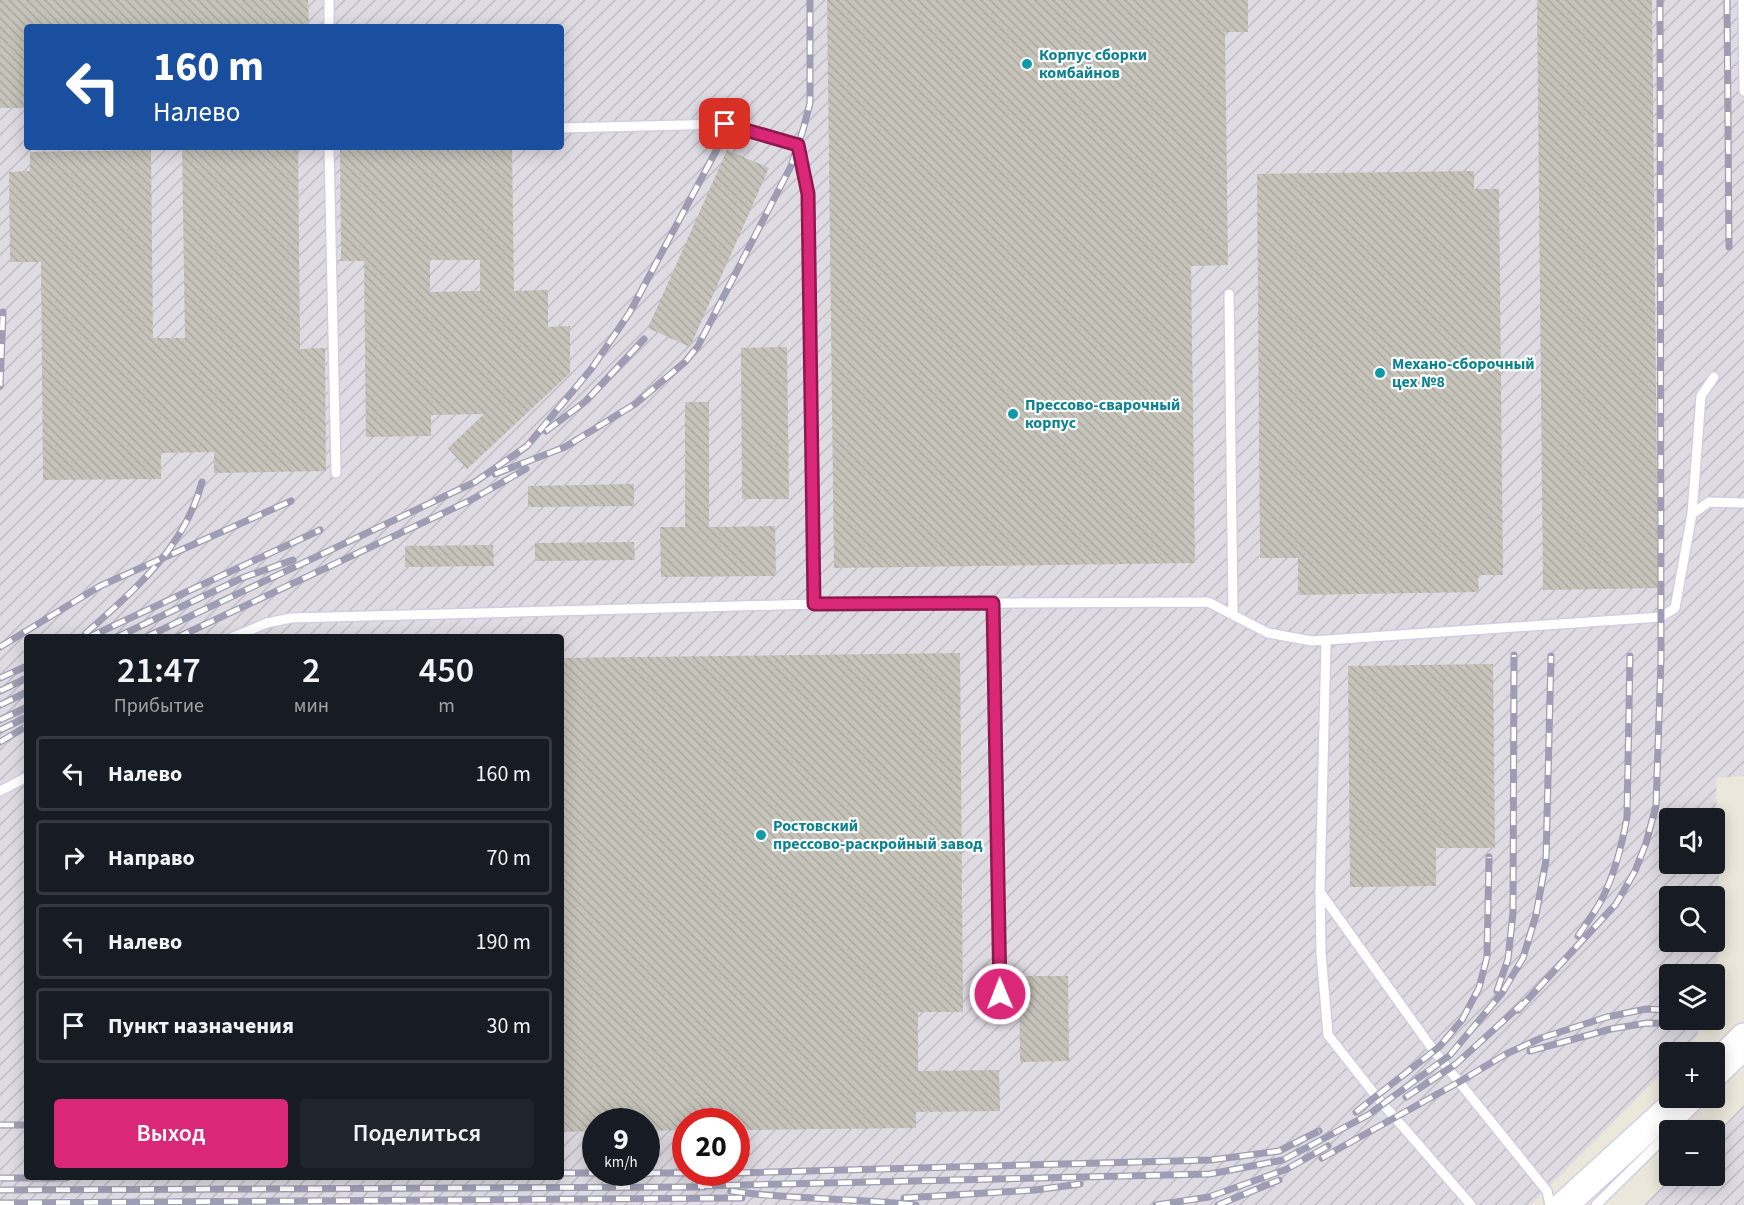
<!DOCTYPE html>
<html lang="ru">
<head>
<meta charset="utf-8">
<style>
  body { margin:0; font-family:"Source Sans 3",sans-serif; background:#20242c; color:#f1f3f6; height:100vh; display:flex; flex-direction:column; font-size:22px; white-space:nowrap }
  * { box-sizing:border-box; margin:0 }
  p { font-size:20px; color:#9ea1a6 }
  .icon { flex:none; width:33px; height:33px; fill:none; stroke:currentColor; stroke-width:2; stroke-linecap:round; stroke-linejoin:round }
  .map { position:relative; flex:1; overflow:hidden }
  .drawer { position:absolute; left:24px; top:634px; width:540px; height:546px; display:flex; flex-direction:column; background:#171b24; border-radius:6px; box-shadow:0 3px 15px #0003 }
  .drawer>* { flex:none }
  .hud { position:absolute; left:24px; top:24px; width:540px; height:126px; border-radius:6px; box-shadow:0 3px 15px #0003; background:#1a4fa0; color:#fff; overflow:hidden }
  .controls { position:absolute; left:1659px; top:808px; display:grid; gap:12px }
  .controls a { display:grid; place-items:center; width:66px; height:66px; border-radius:6px; background:#171b24; box-shadow:0 3px 15px #0003; font-size:30px }
  .speed { position:absolute; left:582px; top:1108px; display:flex; gap:12px; font-size:30px; font-weight:700; text-align:center }
  .speed>* { display:grid; place-content:center; width:78px; height:78px; border-radius:50%; background:#171b24; box-shadow:0 3px 15px #0003; line-height:1 }
  .speed small { font-size:15px; font-weight:400 }
  .speed .limit { border:9px solid #d22; background:#fff; color:#111 }
  .pin { position:absolute; display:grid; place-items:center; width:51px; height:51px; color:#fff; margin:-26px; border-radius:12px; box-shadow:0 3px 9px #0006 }
  .me { position:absolute; width:66px; margin:-33px; rotate:359deg; stroke-linejoin:round; filter:drop-shadow(0 0 4px #0008) }
  .turn { display:flex; align-items:center; gap:21px; height:126px; padding:0 30px; font-size:27px }
  .turn .icon { width:78px; height:78px; stroke-width:2.5 }
  .turn b { display:block; font-size:42px; line-height:51px }
  .eta { display:flex; justify-content:space-evenly; align-items:center; height:102px; text-align:center }
  .eta b { font-size:36px; font-weight:600; line-height:42px }
  .primary-button { display:flex; gap:12px; margin-top:auto; padding:12px 30px }
  .primary-button a { flex:1; height:69px; border-radius:6px; background:#db2777; color:#fff; font-size:24px; font-weight:600; line-height:69px; text-align:center }
  .primary-button a+a { background:#20242c; color:#f1f3f6 }
  ul { padding:0; list-style:none }
  li { display:flex; align-items:center; gap:18px; height:75px; margin:0 12px 9px; padding:0 18px; border:3px solid #363941; border-radius:6px }
  li div { flex:1 }
  li b { display:block; font-size:22px }
  li em { font-style:normal }
  .map>svg:first-child { display:block }
  .industrial { fill:url(#industrial-furrows); fill-rule:evenodd }
  .building { fill:url(#building-back-hatch); fill-rule:evenodd }
  .lines { fill:none; stroke-linecap:round; stroke-linejoin:round }
  .lane-casing { stroke:#d0cfe1; stroke-width:12 }
  .secondary-casing { stroke:#d0cfe1; stroke-width:30 }
  .lane { stroke:#fff; stroke-width:9 }
  .secondary { stroke:#fff; stroke-width:27 }
  .rail-casing { stroke:#9e9db3; stroke-width:7 }
  .rail { stroke:#fff; stroke-width:4.5; stroke-dasharray:14; stroke-linecap:butt }
  .route-casing { stroke:#8e194d; stroke-width:15 }
  .route { stroke:#db2777; stroke-width:10 }
  .culture-dot { fill:#0f9aa8; stroke:#fff; stroke-width:2 }
  .labels { text-anchor:middle; dominant-baseline:central; stroke-width:4.5; stroke-linejoin:round; paint-order:stroke }
  .culture-label { font-size:16px; font-weight:bold; fill:#0d838f; stroke:#fff; text-anchor:start }
</style>
</head>
<body>
<div class="map">
<svg width="1744" height="1205" viewBox="0 0 1744 1205">
  <defs>
    <pattern id="industrial-furrows" width="10" height="10" patternUnits="userSpaceOnUse" patternTransform="scale(1.5)"><rect width="10" height="10" fill="#dfdbe3"/><path d="M-1 1l2-2M0 10L10 0M9 11l2-2" fill="none" stroke="#bfbcc3"/></pattern>
    <pattern id="building-back-hatch" width="6" height="6" patternUnits="userSpaceOnUse" patternTransform="scale(1.5)"><rect width="6" height="6" fill="#c6c3ba"/><path d="M-1 5l2 2M0 0l6 6M5-1l2 2" fill="none" stroke="#aaa8a0"/></pattern>
  </defs>
  <rect width="100%" height="100%" fill="#ebe7da"/>
  <g class="industrial">
    <path d="M0 0H1744V776L1716 778 1721 945 1713 975H1670V1020H1701L1696 1038 1682 1053H1670L1669 1066 1531 1205H0ZM27 27H561V147H27ZM27 638H561V1178H27ZM1670 819H1714V864H1670ZM1670 897H1714V942H1670ZM596 1122H646V1173H596ZM686 1122H736V1173H686Z"/>
    <polygon points="1744,1105 1744,1205 1644,1205 1673,1176 1714,1176 1715,1135"/>
  </g>
  <g class="building">
    <polygon points="0,0 308,0 309,27 27,27 27,108 0,108"/>
    <polygon points="827,0 1248,0 1248,32 1225,32 1228,265 1191,266 1195,563 834,568"/>
    <polygon points="1537,0 1652,0 1658,588 1543,590"/>
    <polygon points="182,147 298,147 300,349 325,348 326,471 214,473 214,452 161,453 161,479 43,480 41,262 10,262 9,172 30,171 30,152 151,150 153,338 185,338"/>
    <path d="M512 147 514 291 548 290V327L570 326V373L467 469 448 448 484 414 431 415V436L366 437 364 261H341L340 148ZM430 260H480V291L430 292Z"/>
    <polygon points="727,150 769,168 690,347 648,328"/>
    <polygon points="1474,171 1474,189 1499,189 1503,575 1478,575 1479,592 1298,595 1298,558 1260,558 1257,174"/>
    <polygon points="787,347 789,499 742,499 741,348"/>
    <polygon points="685,402 709,402 709,527 775,526 776,576 661,577 660,527 685,527"/>
    <polygon points="634,484 634,506 528,507 528,486"/>
    <polygon points="634,542 635,560 535,561 535,543"/>
    <polygon points="493,545 494,566 405,567 405,546"/>
    <polygon points="960,653 963,1012 918,1012 918,1071 999,1070 1000,1111 916,1112 916,1128 736,1130 736,1122 686,1122 686,1130 646,1131 646,1122 596,1122 596,1131 561,1132 561,658"/>
    <polygon points="1493,664 1495,848 1436,848 1436,886 1350,887 1348,666"/>
    <polygon points="1019,976 1068,976 1069,1061 1020,1062"/>
  </g>
  <g class="lines">
    <defs>
      <g id="lane">
        <polyline points="1743,0 1744,91"/>
        <polyline points="329,27 329,0"/>
        <polyline points="561,128 725,124 798,145 808,194 814,604 1208,602 1268,633 1312,641 1661,617 1675,608 1692,514 1709,502 1744,503"/>
        <polyline points="329,147 336,473"/>
        <polyline points="1229,294 1233,615"/>
        <polyline points="1692,514 1701,396 1714,377"/>
        <polyline points="993,603 1000,1017"/>
        <polyline points="231,638 267,623 291,618 814,604"/>
        <polyline points="1326,641 1320,892 1321,953 1328,1035 1376,1096 1471,1205"/>
        <polyline points="0,791 27,777"/>
        <polyline points="1320,892 1434,1051 1547,1191 1550,1205"/>
        <polyline points="1714,1087 1744,1058"/>
        <polyline points="1670,1131 1703,1098"/>
        <polyline points="1596,1205 1670,1132"/>
      </g>
      <g id="secondary">
        <polyline points="1714,1067 1744,1037"/>
        <polyline points="1564,1205 1681,1098"/>
      </g>
    </defs>
    <use href="#lane" class="lane-casing"/>
    <use href="#secondary" class="secondary-casing"/>
    <use href="#lane" class="lane"/>
    <use href="#secondary" class="secondary"/>
    <defs>
      <g id="rail">
        <polyline points="1727,0 1729,247"/>
        <polyline points="0,386 3,312"/>
        <polyline points="546,431 586,401 644,339"/>
        <polyline points="495,474 565,447 635,404 685,362 698,346 791,166 803,130 810,103 810,0"/>
        <path d="M85 634C135 589 184 549 202 482"/>
        <polyline points="87,638 320,530"/>
        <polyline points="115,638 242,578 293,560"/>
        <polyline points="144,638 475,482 527,446 592,368 630,312 716,151 730,110"/>
        <polyline points="176,638 469,501 526,469"/>
        <polyline points="0,647 100,586 291,501"/>
        <polyline points="0,678 27,666"/>
        <polyline points="0,691 27,678"/>
        <polyline points="0,705 27,692"/>
        <polyline points="0,720 27,707"/>
        <polyline points="0,730 27,717"/>
        <polyline points="0,742 27,726"/>
        <path d="M1578 936C1586 924 1595 912 1602 899 1615 873 1622 845 1627 817L1630 656"/>
        <polyline points="1497,991 1508,959 1513,913 1514,655"/>
        <polyline points="1518,1010 1616,904 1635,871 1646,843 1656,806 1661,659 1660,0"/>
        <polyline points="1530,1051 1611,1029 1647,1023 1709,1025"/>
        <polyline points="1406,1097 1456,1064 1523,1003"/>
        <polyline points="1356,1112 1439,1047 1462,1020 1479,988 1487,957 1489,857"/>
        <polyline points="0,1125 27,1125"/>
        <polyline points="1322,1158 1459,1082 1506,1054 1541,1038 1607,1017 1646,1009 1670,1010"/>
        <polyline points="561,1173 596,1173"/>
        <polyline points="646,1173 686,1173"/>
        <polyline points="736,1173 1211,1160 1279,1151 1319,1131"/>
        <polyline points="0,1178 66,1178"/>
        <polyline points="610,1180 651,1173"/>
        <polyline points="698,1186 1210,1174 1283,1160 1368,1115 1450,1055 1502,993 1523,958 1536,915 1546,860 1551,656"/>
        <polyline points="0,1190 704,1187"/>
        <path d="M731 1191C792 1200 854 1198 916 1205"/>
        <polyline points="904,1198 1035,1190 1080,1184"/>
        <polyline points="0,1203 742,1198"/>
        <polyline points="1156,1205 1209,1197 1287,1169 1328,1146"/>
        <polyline points="1218,1205 1279,1180"/>
      </g>
    </defs>
    <use href="#rail" class="rail-casing"/>
    <use href="#rail" class="rail"/>
  </g>
  <g class="lines">
    <defs>
      <polyline id="route" points="725,124 798,145 808,194 814,604 993,603 1000,994"/>
    </defs>
    <use href="#route" class="route-casing"/>
    <use href="#route" class="route"/>
  </g>
  <g class="culture-dot">
    <circle cx="1027" cy="64" r="6"/>
    <circle cx="1380" cy="373" r="6"/>
    <circle cx="1013" cy="414" r="6"/>
    <circle cx="761" cy="835" r="6"/>
  </g>
  <g class="labels">
    <g class="culture-label">
      <text x="1039" y="55">Корпус сборки<tspan x="1039" dy="18">комбайнов</tspan></text>
      <text x="1392" y="364">Механо-сборочный<tspan x="1392" dy="18">цех №8</tspan></text>
      <text x="1025" y="405">Прессово-сварочный<tspan x="1025" dy="18">корпус</tspan></text>
      <text x="773" y="826">Ростовский<tspan x="773" dy="18">прессово-раскройный завод</tspan></text>
    </g>
  </g>
</svg>
<div class="controls">
<a><svg class="icon" aria-label="sound" viewBox="0 0 24 24"><path d="M4 9h4l5-4v14l-5-4H4zM17 9q2 3 0 6"/></svg></a>
<a><svg class="icon" aria-label="search" viewBox="0 0 24 24"><circle cx="10" cy="10" r="6"/><path d="M15 15l6 6"/></svg></a>
<a><svg class="icon" aria-label="layers" viewBox="0 0 24 24"><path d="M12 4l9 5-9 5-9-5zM3 14l9 5 9-5"/></svg></a>
<a>+</a>
<a>−</a>
</div>
<div class="speed"><div>9<small>km/h</small></div><div class="limit">20</div></div>
<div class="pin" style="left:725px;top:124px;background:#d93025"><svg class="icon" aria-label="arrive" viewBox="0 0 24 24"><path d="M6 21V4h12l-3 4 3 4H6"/></svg></div>
<svg class="me" style="left:1000px;top:994px" viewBox="-20 -20 40 40"><circle r="17" fill="#db2777" stroke="#fff" stroke-width="3"/><path d="M0-11L8 9 0 5-8 9z" fill="#fff"/></svg>
<div class="hud">
<div class="turn"><svg class="icon" aria-label="left" viewBox="0 0 24 24"><path d="M17 20v-9H6M10 6l-5 5 5 5"/></svg><div><b>160 m</b>Налево</div></div>
</div>
<section class="drawer">
<div class="eta">
<div><b>21:47</b><p>Прибытие</p></div>
<div><b>2</b><p>мин</p></div>
<div><b>450</b><p>m</p></div>
</div>
<ul>
<li><svg class="icon" aria-label="left" viewBox="0 0 24 24"><path d="M17 20v-9H6M10 6l-5 5 5 5"/></svg><div><b>Налево</b></div><em>160 m</em></li>
<li><svg class="icon" aria-label="right" viewBox="0 0 24 24"><path d="M7 20v-9h11M14 6l5 5-5 5"/></svg><div><b>Направо</b></div><em>70 m</em></li>
<li><svg class="icon" aria-label="left" viewBox="0 0 24 24"><path d="M17 20v-9H6M10 6l-5 5 5 5"/></svg><div><b>Налево</b></div><em>190 m</em></li>
<li><svg class="icon" aria-label="arrive" viewBox="0 0 24 24"><path d="M6 21V4h12l-3 4 3 4H6"/></svg><div><b>Пункт назначения</b></div><em>30 m</em></li>
</ul>
<div class="primary-button"><a>Выход</a><a>Поделиться</a></div>
</section>
</div>
</body>
</html>
